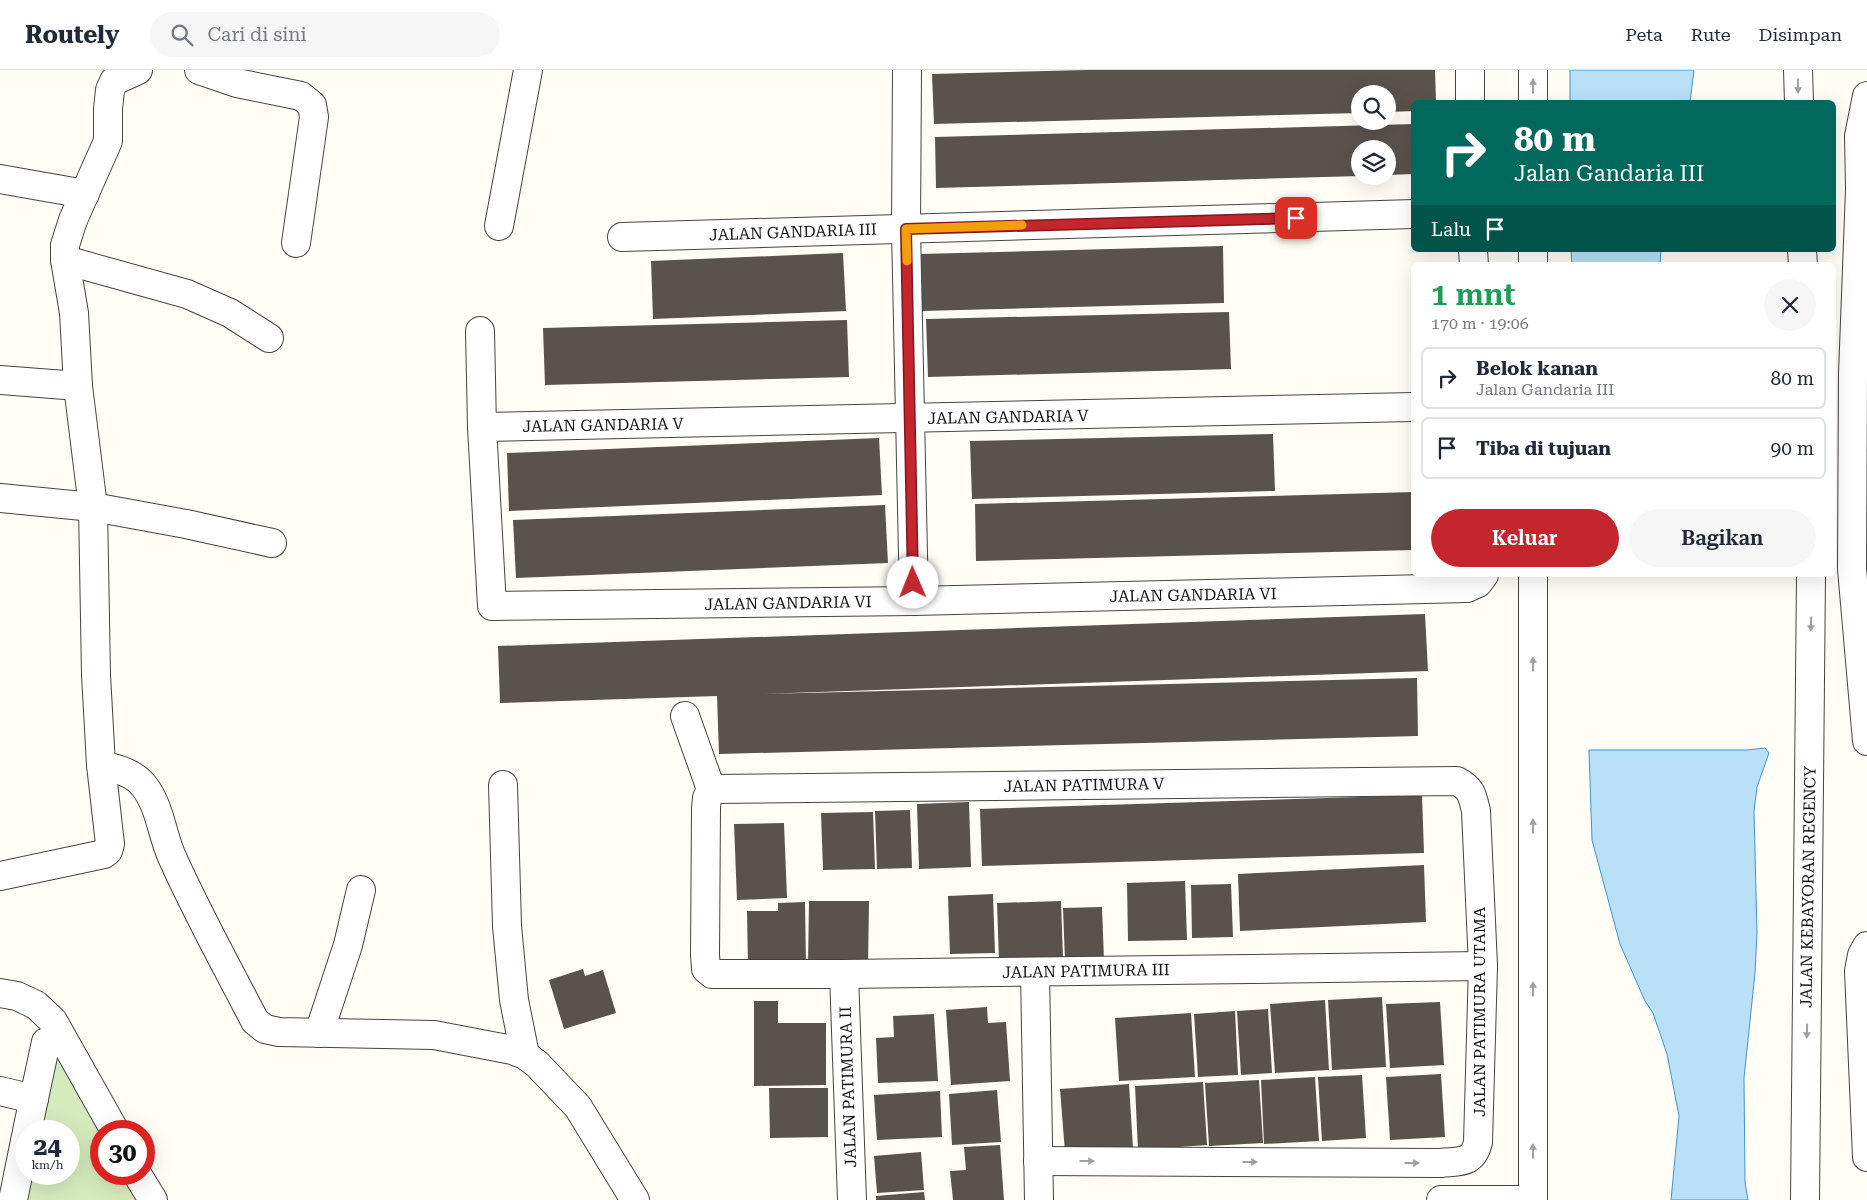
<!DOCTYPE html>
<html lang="id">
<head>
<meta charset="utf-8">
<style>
  body { margin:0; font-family:"Roboto Serif",serif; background:#f6f6f7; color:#1f2937; height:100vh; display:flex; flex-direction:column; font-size:19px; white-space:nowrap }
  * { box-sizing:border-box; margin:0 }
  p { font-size:16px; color:#747a83 }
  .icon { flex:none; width:28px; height:28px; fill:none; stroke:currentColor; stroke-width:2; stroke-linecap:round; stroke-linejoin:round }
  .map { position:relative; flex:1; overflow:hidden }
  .drawer { position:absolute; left:1411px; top:192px; width:425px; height:315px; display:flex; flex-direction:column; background:#fff; border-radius:8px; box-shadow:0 5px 20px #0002 }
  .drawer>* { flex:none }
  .top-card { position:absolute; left:1411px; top:30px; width:425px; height:152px; border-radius:8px; box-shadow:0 5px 20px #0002; background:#00695c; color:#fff; overflow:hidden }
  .buttons { position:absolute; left:1351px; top:15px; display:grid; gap:10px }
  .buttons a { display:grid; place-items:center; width:45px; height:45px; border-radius:50%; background:#fff; box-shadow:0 5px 20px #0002; font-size:25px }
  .speed { position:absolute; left:15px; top:1050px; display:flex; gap:10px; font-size:25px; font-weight:700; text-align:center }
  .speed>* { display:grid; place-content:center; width:65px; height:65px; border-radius:50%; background:#fff; box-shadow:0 5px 20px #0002; line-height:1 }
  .speed small { font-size:12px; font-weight:400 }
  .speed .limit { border:8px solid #d22; background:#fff; color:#111 }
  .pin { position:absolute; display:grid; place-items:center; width:42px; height:42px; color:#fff; margin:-21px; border-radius:10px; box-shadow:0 2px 8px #0006 }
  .me { position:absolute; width:55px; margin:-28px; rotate:359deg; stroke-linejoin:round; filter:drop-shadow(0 0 4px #0008) }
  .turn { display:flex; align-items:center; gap:18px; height:105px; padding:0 20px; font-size:22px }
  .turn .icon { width:65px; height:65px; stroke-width:2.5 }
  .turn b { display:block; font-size:35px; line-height:42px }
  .then { display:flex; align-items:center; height:48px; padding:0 20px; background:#0003; gap:10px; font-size:19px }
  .round { display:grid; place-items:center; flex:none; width:52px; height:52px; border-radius:26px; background:#f6f6f7 }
  .summary { display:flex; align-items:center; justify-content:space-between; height:85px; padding:0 20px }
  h1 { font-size:30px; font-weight:600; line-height:38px; color:#1e9e55 }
  .cta { display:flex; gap:10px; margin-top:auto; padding:10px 20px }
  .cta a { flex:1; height:58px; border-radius:30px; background:#c4262e; color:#fff; font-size:20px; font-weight:600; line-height:58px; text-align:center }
  .cta a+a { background:#f6f6f7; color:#1f2937 }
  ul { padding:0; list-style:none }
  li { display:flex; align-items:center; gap:15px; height:62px; margin:0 10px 8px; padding:0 10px; border:2px solid #e0e1e3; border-radius:8px }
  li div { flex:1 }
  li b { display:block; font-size:19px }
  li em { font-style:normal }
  header { display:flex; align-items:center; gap:30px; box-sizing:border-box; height:70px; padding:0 25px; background:#fff; border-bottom:1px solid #e0e1e3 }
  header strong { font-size:24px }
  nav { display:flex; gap:28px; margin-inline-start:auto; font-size:18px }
  .search { width:350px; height:45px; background:#f6f6f7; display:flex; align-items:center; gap:12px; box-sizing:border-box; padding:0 18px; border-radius:28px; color:#747a83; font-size:19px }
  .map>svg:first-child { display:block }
  .green { fill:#d5ebbd }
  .water { fill:#b9e0f7; stroke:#3f96cf }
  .building { fill:#5a524d }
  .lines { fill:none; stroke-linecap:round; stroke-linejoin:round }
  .minor-casing { stroke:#444; stroke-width:30 }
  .minor { stroke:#fff; stroke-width:28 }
  .oneway { fill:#a0a0a0 }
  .route-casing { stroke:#7f191e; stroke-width:12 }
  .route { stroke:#c4262e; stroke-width:9 }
  .slow { stroke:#f59e0b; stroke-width:9 }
  .labels { text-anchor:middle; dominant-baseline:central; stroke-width:5; stroke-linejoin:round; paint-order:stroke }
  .street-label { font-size:16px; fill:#111; stroke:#fff }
</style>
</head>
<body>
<header>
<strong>Routely</strong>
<div class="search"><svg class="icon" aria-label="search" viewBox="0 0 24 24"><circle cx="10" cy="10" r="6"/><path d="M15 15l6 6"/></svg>Cari di sini</div>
<nav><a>Peta</a><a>Rute</a><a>Disimpan</a></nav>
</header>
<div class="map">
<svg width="1867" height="1130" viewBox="0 0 1867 1130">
  <rect width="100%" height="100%" fill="#fffdf5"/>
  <polygon class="green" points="57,976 101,1062 101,1104 123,1104 136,1130 28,1130 33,1104 69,1104 69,1061 41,1061"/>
  <g class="water">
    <polygon points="1570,0 1694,0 1690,32 1570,32"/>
    <polygon points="1571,180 1661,180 1660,195 1572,195"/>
    <polygon points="1765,678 1769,683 1757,717 1754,741 1757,863 1755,903 1744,1008 1745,1112 1748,1130 1671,1130 1679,1046 1667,984 1653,943 1645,931 1620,874 1592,770 1589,680 1747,680"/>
  </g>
  <g class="building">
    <polygon points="1086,0 1435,0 1436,32 1414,32 1414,41 1388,42 1388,24 1360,24 1360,43 934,54 932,4"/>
    <polygon points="1414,54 1414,104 1388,105 1388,79 1360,79 1360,106 936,118 935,67"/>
    <polygon points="1223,176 1224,233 922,241 920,184"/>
    <polygon points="843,183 846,241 653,249 651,191"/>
    <polygon points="1229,242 1231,299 928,307 926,249"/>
    <polygon points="847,250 849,307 545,315 543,258"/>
    <polygon points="1273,364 1275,421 972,429 970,371"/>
    <polygon points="879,368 882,425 509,441 507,383"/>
    <polygon points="1414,422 1414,480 976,491 975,434"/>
    <polygon points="885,435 888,493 516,508 513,450"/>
    <polygon points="1425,544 1428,601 760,624 1417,608 1418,666 719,684 717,626 500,633 498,576"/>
    <polygon points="1422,725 1424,783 982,796 980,739"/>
    <polygon points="969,732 971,797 919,799 917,734"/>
    <polygon points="910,740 912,798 877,799 875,741"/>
    <polygon points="873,742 875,799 823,800 821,743"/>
    <polygon points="784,753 787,828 737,830 734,754"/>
    <polygon points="1424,795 1426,852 1240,861 1238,804"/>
    <polygon points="1185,811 1187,870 1128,871 1127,813"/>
    <polygon points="1231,814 1233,867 1192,868 1191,815"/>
    <polygon points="993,824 995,883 950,884 948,826"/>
    <polygon points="809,831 869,831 868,896 808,896"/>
    <polygon points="1061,831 1063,889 999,892 997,833"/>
    <polygon points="805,832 806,897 748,897 747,841 778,841 778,833"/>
    <polygon points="1102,837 1104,890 1065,891 1063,838"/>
    <polygon points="583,899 585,906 603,900 616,943 564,959 549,910"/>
    <polygon points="1382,927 1386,997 1332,1000 1328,930"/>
    <polygon points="1325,930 1329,1000 1275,1003 1270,934"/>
    <polygon points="754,931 778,931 778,953 826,953 826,1015 754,1016"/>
    <polygon points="1440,932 1444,995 1390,998 1386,934"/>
    <polygon points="987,937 988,953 1006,952 1010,1011 951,1015 946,940"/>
    <polygon points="1268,939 1272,1003 1241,1005 1237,941"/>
    <polygon points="1235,941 1238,1005 1198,1007 1194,944"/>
    <polygon points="1191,943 1195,1007 1119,1011 1115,948"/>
    <polygon points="934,944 938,1011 878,1013 876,968 894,967 893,946"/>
    <polygon points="1441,1004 1445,1067 1390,1070 1386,1007"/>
    <polygon points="1362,1005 1366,1068 1322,1071 1318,1007"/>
    <polygon points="1315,1007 1319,1071 1264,1074 1261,1010"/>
    <polygon points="1259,1010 1263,1073 1209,1076 1205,1013"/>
    <polygon points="1203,1012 1207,1075 1138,1080 1135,1016"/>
    <polygon points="1129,1014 1133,1078 1065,1082 1060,1019"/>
    <polygon points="769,1018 828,1018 828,1067 770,1068"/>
    <polygon points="997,1020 1001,1072 952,1075 949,1024"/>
    <polygon points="940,1021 942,1067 877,1070 874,1025"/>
    <polygon points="1000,1075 1004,1130 953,1130 950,1101 966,1100 964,1077"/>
    <polygon points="921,1082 924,1120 877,1123 874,1086"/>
    <polygon points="924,1122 925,1130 876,1130 876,1126"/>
  </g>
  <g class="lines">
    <defs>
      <g id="minor">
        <path d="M138 0 114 11 110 20 108 39V71L73 150 65 175V190L74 243 78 316 93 437 96 605 101 695C117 699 133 702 144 716 160 736 162 765 172 787 197 843 227 897 255 951L265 959 279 962 434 965 512 980 525 985 537 994 578 1037 635 1130"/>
        <polyline points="199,0 237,13 301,26 312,35 314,47 296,173"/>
        <polyline points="907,0 906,159 914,531"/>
        <polyline points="1470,0 1470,32"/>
        <polyline points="1533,0 1533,32"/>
        <polyline points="1798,0 1799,32"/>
        <polyline points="1867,26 1859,66 1860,119 1853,304 1852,499 1867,671"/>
        <polyline points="0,109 85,124"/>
        <polyline points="499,156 528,0"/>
        <polyline points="622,167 1414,144"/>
        <polyline points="1473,180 1474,195"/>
        <polyline points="1533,180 1533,195"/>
        <polyline points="1802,180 1803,195"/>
        <polyline points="65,190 187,224 230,243 269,268"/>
        <polyline points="480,261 482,357 492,536 914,531 1467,518 1478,513 1484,505"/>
        <polyline points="0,310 78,316"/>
        <polyline points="482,357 1414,337"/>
        <polyline points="0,428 93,437 186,454 272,473"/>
        <polyline points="685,646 711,719 707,728 706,738 705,885 706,899 712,904 844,904 1483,896"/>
        <polyline points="503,715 507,856 514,930 525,985"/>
        <path d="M711 719 1457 711C1472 719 1472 725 1476 741L1483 896 1478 1072C1473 1094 1460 1091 1441 1093L1038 1091"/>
        <polyline points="0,806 104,784 108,781 110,774 101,695"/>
        <polyline points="1867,876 1862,885 1859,901 1867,1087"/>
        <polyline points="1035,902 1039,1130"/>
        <polyline points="844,904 852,1130"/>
        <polyline points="0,923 17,926 36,935 53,951 115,1061"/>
        <polyline points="319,963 348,875 361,820"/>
        <polyline points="0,1021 34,1029"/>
        <polyline points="27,1061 46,972"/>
        <polyline points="137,1104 153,1130"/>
        <polyline points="13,1130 26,1066"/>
        <polyline points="1441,1130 1533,1130"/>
        <polyline points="1533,1130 1533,505"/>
        <polyline points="1805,1130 1811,505"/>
      </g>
    </defs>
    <use href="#minor" class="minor-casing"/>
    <use href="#minor" class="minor"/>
  </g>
  <defs><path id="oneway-solid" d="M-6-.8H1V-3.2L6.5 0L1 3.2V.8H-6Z" transform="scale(1.25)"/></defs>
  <g class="oneway">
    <use href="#oneway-solid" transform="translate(1533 16) rotate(-90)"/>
    <use href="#oneway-solid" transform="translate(1798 16) rotate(89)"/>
    <use href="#oneway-solid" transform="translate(1811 554) rotate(91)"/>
    <use href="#oneway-solid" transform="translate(1533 594) rotate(-90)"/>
    <use href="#oneway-solid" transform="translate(1533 756) rotate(-90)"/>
    <use href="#oneway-solid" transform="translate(1533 919) rotate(-90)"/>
    <use href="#oneway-solid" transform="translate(1807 961) rotate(91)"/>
    <use href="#oneway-solid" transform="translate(1533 1081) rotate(-90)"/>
    <use href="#oneway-solid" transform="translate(1087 1091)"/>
    <use href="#oneway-solid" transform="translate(1250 1092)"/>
    <use href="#oneway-solid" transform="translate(1412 1093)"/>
  </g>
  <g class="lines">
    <defs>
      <polyline id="route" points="913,513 906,159 1296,148"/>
    </defs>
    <use href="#route" class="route-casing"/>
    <use href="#route" class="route"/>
    <polyline class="slow" points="907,191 906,159 1022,155"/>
  </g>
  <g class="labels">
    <g class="street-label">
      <text transform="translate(793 162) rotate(-2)">JALAN GANDARIA III</text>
      <text transform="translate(1008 347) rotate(-1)">JALAN GANDARIA V</text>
      <text transform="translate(603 355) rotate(-1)">JALAN GANDARIA V</text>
      <text transform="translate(1193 525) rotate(-1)">JALAN GANDARIA VI</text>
      <text transform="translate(788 533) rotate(-1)">JALAN GANDARIA VI</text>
      <text transform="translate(1084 715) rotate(-1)">JALAN PATIMURA V</text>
      <text transform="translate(1808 817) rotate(-89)">JALAN KEBAYORAN REGENCY</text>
      <text transform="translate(1086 901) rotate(-1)">JALAN PATIMURA III</text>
      <text transform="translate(1479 942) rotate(-90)">JALAN PATIMURA UTAMA</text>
      <text transform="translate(848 1017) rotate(-92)">JALAN PATIMURA II</text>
    </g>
  </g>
</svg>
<div class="buttons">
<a><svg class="icon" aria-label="search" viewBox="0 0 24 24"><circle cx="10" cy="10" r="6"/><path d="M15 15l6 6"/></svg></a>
<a><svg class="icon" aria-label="layers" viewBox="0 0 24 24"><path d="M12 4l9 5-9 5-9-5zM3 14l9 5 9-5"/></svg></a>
</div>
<div class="speed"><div>24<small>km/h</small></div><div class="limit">30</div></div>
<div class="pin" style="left:1296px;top:148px;background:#d93025"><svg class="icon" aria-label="arrive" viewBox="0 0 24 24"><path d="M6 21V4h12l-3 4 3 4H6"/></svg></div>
<svg class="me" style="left:913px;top:513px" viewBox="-20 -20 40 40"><circle r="19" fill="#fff"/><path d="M0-13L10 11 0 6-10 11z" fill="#c4262e"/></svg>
<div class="top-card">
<div class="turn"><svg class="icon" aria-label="right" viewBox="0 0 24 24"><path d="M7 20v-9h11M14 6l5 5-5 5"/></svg><div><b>80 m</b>Jalan Gandaria III</div></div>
<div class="then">Lalu<svg class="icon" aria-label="arrive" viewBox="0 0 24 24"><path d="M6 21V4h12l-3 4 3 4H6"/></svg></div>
</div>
<section class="drawer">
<div class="summary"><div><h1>1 mnt</h1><p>170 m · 19:06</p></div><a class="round"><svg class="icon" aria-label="close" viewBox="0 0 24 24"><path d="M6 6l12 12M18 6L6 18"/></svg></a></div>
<ul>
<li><svg class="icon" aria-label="right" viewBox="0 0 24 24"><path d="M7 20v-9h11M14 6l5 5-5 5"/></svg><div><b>Belok kanan</b><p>Jalan Gandaria III</p></div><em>80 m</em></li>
<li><svg class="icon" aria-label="arrive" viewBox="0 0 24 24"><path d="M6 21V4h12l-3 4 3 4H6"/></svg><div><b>Tiba di tujuan</b></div><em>90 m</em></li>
</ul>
<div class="cta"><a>Keluar</a><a>Bagikan</a></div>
</section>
</div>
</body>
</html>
